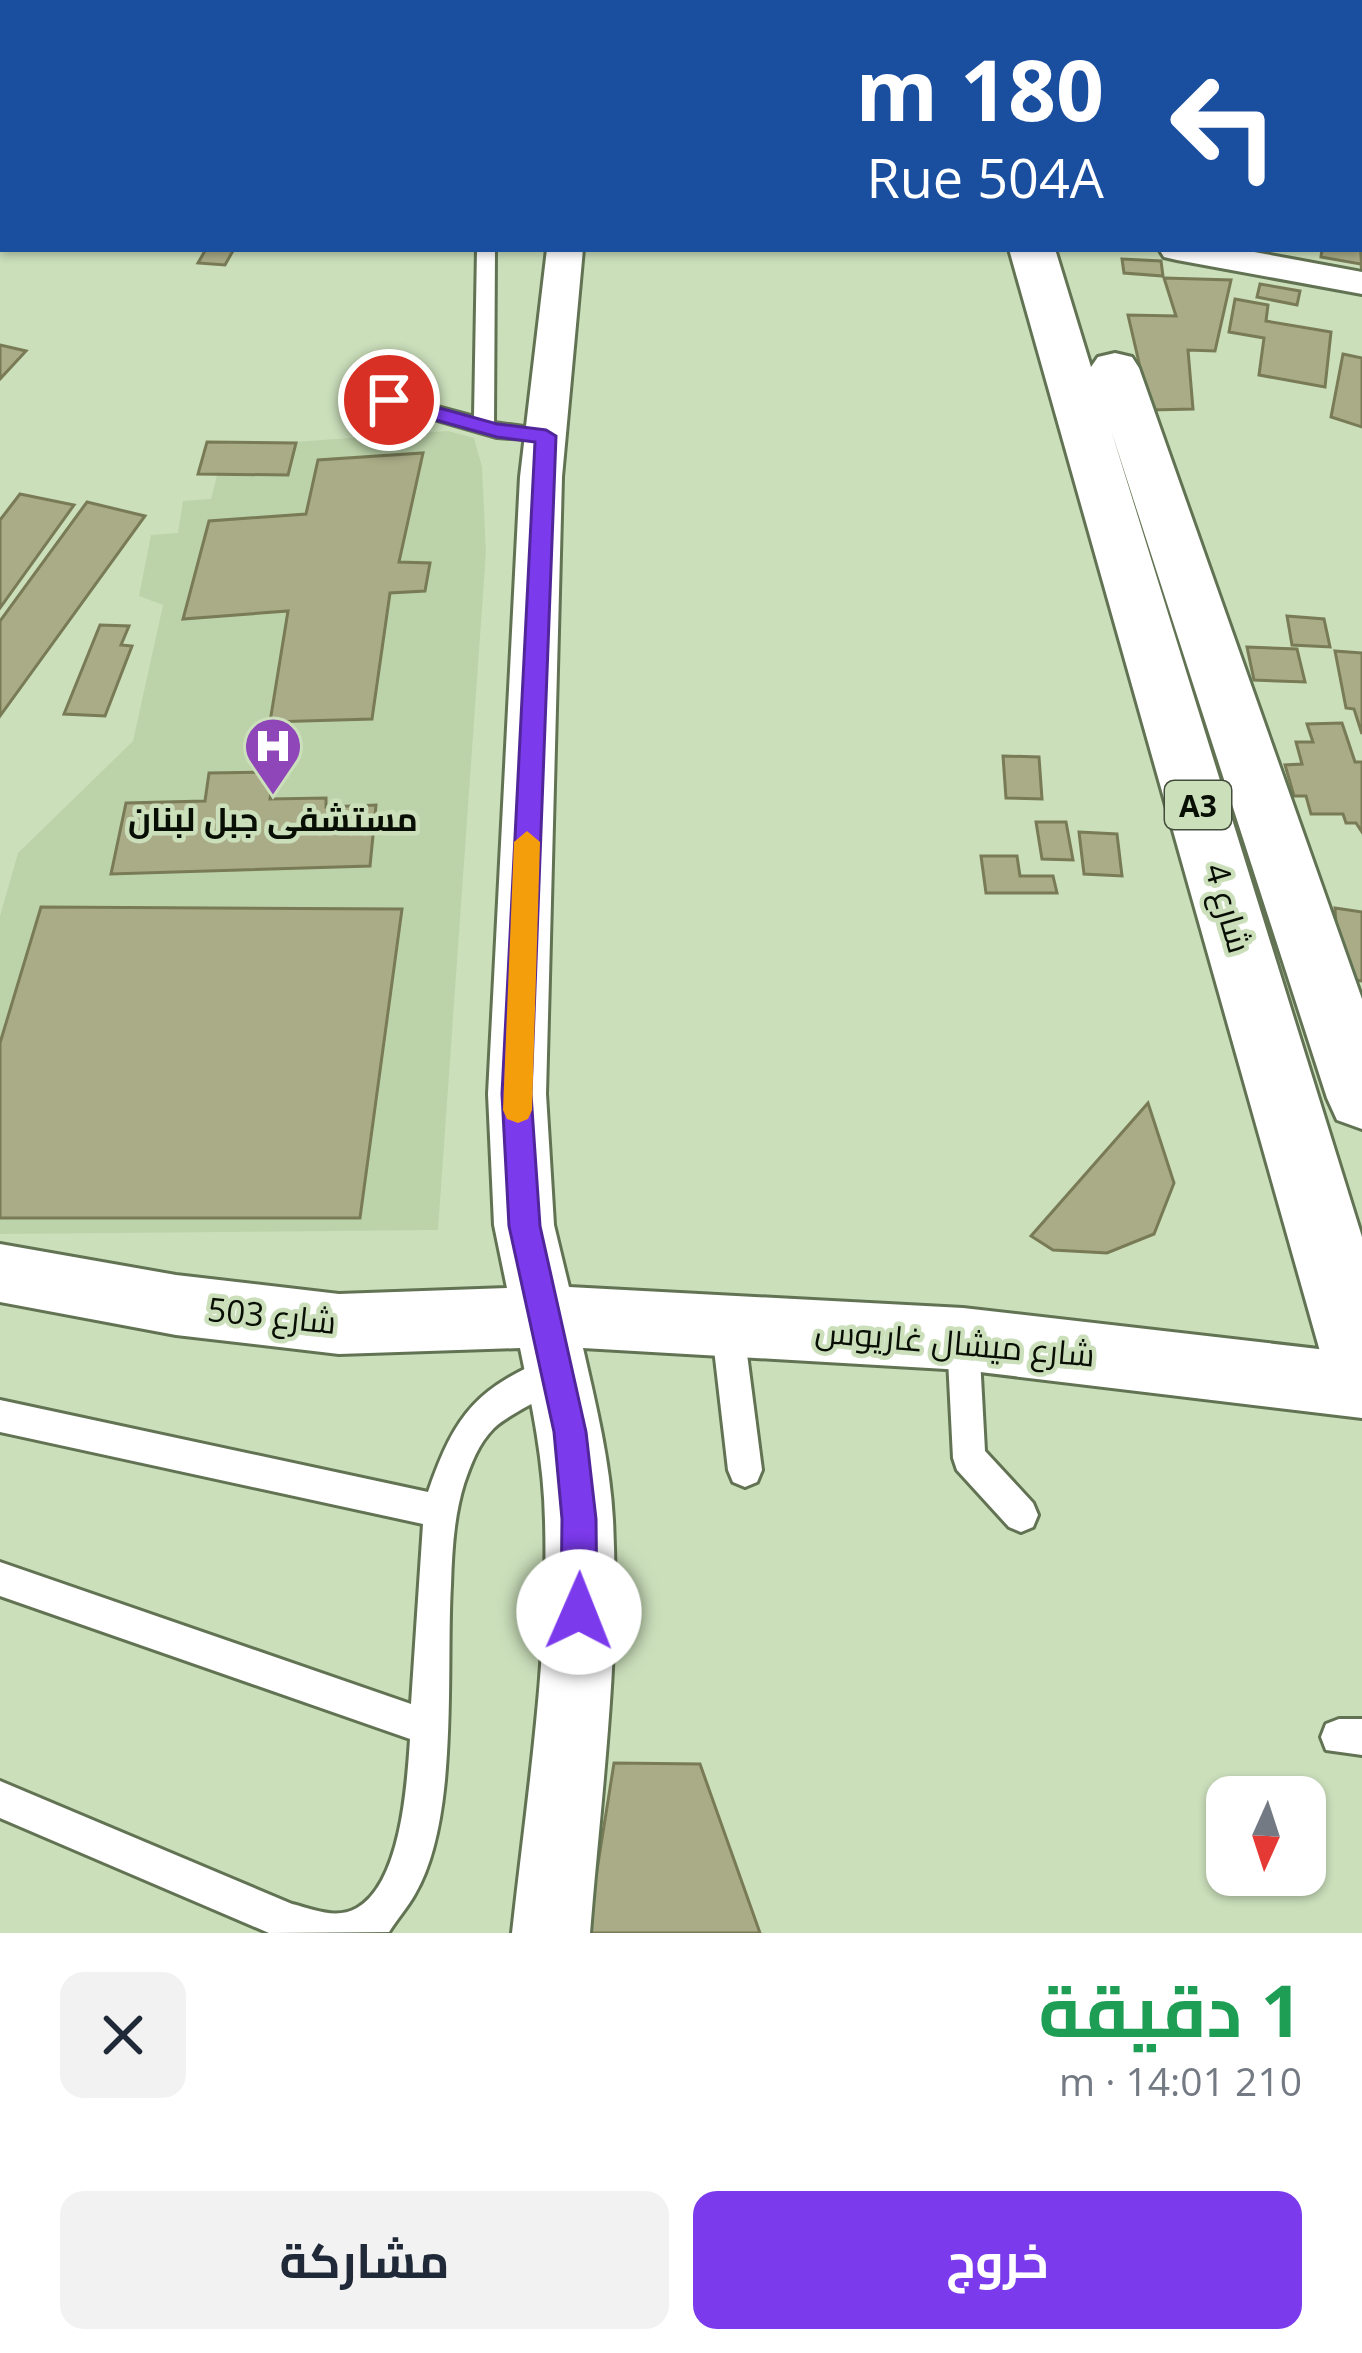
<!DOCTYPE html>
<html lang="ar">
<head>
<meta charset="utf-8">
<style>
  body { margin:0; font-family:"Open Sans",Cairo,sans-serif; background:#f2f2f3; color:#1f2937; direction:rtl; height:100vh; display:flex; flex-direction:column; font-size:45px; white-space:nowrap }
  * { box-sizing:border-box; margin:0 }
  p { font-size:39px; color:#747a83 }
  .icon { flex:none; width:66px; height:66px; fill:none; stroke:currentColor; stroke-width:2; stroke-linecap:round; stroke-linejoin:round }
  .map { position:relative; height:1933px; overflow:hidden; direction:ltr }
  .side { display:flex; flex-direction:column; background:#fff; flex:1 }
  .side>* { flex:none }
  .top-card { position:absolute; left:0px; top:0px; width:1362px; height:252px; box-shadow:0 3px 9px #0004; direction:rtl; background:#1a4fa0; color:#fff; overflow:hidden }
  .needle { width:78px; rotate:183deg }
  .buttons { position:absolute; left:1206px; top:1776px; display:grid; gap:24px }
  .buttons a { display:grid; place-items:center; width:120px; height:120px; border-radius:24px; background:#fff; box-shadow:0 3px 9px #0004; font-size:60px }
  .pin { position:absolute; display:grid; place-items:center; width:102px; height:102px; color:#fff; margin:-51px; border:6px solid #fff; border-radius:50%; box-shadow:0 3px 12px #0007 }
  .me { position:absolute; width:132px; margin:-66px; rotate:1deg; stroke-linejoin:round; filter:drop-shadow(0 0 9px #0008) }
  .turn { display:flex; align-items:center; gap:42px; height:252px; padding:0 60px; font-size:54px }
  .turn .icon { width:156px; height:156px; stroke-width:2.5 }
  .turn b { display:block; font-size:84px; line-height:102px }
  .round { display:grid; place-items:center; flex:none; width:126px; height:126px; border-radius:24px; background:#f2f2f3 }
  .head { display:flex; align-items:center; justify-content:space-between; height:204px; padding:0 60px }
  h1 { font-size:72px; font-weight:700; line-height:90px; color:#1e9e55 }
  .primary-button { display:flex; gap:24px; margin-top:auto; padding:24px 60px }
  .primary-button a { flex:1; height:138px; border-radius:24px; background:#7c3aed; color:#fff; font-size:48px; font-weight:700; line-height:138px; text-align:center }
  .primary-button a+a { background:#f2f2f3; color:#1f2937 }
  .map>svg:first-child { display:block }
  .built { fill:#bcd3aa }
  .building { fill:#a9ac86; stroke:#787b56; stroke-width:3 }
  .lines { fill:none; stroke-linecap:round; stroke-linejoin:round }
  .service-casing { stroke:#627353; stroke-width:6 }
  .minor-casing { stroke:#627353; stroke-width:6 }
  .trunk-casing { stroke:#627353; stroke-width:6 }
  .service { fill:#fff; fill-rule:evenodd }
  .minor { fill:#fff; fill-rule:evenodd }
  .trunk { fill:#fff; fill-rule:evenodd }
  .route { fill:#7c3aed; stroke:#51269a; stroke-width:3 }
  .slow { fill:#f59e0b }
  .labels { text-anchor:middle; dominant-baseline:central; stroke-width:9; stroke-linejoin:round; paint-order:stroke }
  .shield { fill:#cbdfbb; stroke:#424d3b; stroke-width:3 }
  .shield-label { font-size:30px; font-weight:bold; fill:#080e04 }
  .poi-label { font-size:33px; font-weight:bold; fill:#080e04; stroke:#cbdfbb }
  .street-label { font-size:33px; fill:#080e04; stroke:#cbdfbb }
</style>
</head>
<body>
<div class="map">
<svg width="1362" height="1933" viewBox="0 0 1362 1933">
  <rect width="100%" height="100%" fill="#cbdfbb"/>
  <polygon class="built" points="448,431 474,438 482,467 486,552 438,1230 0,1234 0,916 18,853 133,741 163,605 139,596 151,535 178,533 183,501 211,499 220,464 266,444"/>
  <g class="building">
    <polygon points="1048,0 1253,0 1255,3 1049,3"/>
    <polygon points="1359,221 1362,273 1361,264 1321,257 1322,249 1359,249"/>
    <polygon points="206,249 234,249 225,265 198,263"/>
    <polygon points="1122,259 1161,261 1163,276 1124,273"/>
    <polygon points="1164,278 1231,280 1215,351 1188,350 1193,409 1150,410 1128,315 1176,316"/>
    <polygon points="1260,284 1300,291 1297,305 1257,297"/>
    <polygon points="1235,299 1268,305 1266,321 1331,332 1325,387 1259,375 1264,338 1229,332"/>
    <polygon points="0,345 26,351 0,379"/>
    <polygon points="1343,354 1362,358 1362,427 1331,417"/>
    <polygon points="207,442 296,443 288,475 198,474"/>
    <polygon points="423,453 399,562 430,563 425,591 390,593 372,719 270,722 288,611 183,619 209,521 306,514 318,460"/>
    <polygon points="20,494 74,505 0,608 0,520"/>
    <polygon points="87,502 145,516 0,716 0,621"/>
    <polygon points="1287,616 1324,619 1330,647 1292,645"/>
    <polygon points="100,625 129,626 121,645 132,646 105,716 64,714"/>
    <polygon points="1247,647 1297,649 1305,682 1254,680"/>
    <polygon points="1335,651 1362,653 1362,734 1354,709 1346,708"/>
    <polygon points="1342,723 1355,762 1362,762 1362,832 1356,823 1346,823 1343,814 1311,814 1306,796 1294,796 1285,765 1302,764 1296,742 1313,742 1307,724"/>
    <polygon points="1003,756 1039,757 1042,799 1006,798"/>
    <polygon points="274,772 270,799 326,798 326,807 376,805 370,866 111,874 126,803 205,801 209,773"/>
    <polygon points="1036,822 1066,822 1073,860 1042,859"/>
    <polygon points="1079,832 1117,834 1122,876 1084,874"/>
    <polygon points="981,856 1017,856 1020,876 1053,876 1057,893 986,893"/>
    <polygon points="41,907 402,909 360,1218 0,1218 0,1043"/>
    <polygon points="1335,908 1362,912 1362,981 1339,978"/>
    <polygon points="1148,1103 1174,1183 1154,1234 1107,1253 1053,1250 1031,1236"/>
    <polygon points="614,1763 700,1764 760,1933 587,1933"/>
  </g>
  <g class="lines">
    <defs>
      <g id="service">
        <polygon points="301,0 318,0 320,3 303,3"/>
        <polygon points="477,249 495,249 494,423 553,431 553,441 497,437 382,404 379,400 389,394 474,417"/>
        <polygon points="727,1308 738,1312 743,1323 762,1470 757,1482 745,1487 733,1482 728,1470 711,1323 716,1312"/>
        <polygon points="963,1324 974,1328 979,1339 985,1451 1033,1503 1038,1515 1033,1527 1021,1532 1009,1527 957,1470 953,1458 947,1339 952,1328"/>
        <path d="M558 1354 569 1359 574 1370C565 1392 514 1409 494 1428 478 1444 471 1464 464 1484 454 1516 452 1552 451 1585 446 1671 459 1819 415 1894 408 1907 397 1919 389 1932L269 1933 0 1818V1781L292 1904C313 1909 336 1920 357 1908 401 1883 407 1785 410 1739L0 1596V1562L411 1704 423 1524 0 1432V1400L428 1492C456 1411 478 1387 558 1354Z"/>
        <polygon points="1339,1719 1362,1719 1362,1755 1326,1750 1321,1737 1326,1724"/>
      </g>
      <g id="minor">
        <polygon points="44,0 80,0 82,3 46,3"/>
        <path d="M547 249H583L562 477 546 1094 554 1225 569 1287 963 1308 1362 1354V1418L963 1370 583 1348C596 1405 610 1462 613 1520 620 1658 601 1796 590 1933H512C527 1796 549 1658 545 1521 544 1462 532 1405 520 1348L339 1354 176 1335 0 1302V1244L176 1275 339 1294 507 1288 494 1225 488 1094 520 477Z"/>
        <polygon points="1159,249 1238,249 1362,272 1362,294 1177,260 1164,257"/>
      </g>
      <g id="trunk">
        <polygon points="978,0 1016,0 1017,3 979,3"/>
        <polygon points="1009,249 1055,249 1091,367 1098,357 1115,353 1132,357 1139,368 1362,999 1362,1129 1337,1120 1327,1098 1111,430 1362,1237 1362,1400 1335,1389 1323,1362"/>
      </g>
    </defs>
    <use href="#service" class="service-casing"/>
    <use href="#minor" class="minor-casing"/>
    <use href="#trunk" class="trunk-casing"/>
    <use href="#service" class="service"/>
    <use href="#minor" class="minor"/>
    <use href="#trunk" class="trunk"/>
  </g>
  <polygon class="route" points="389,394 497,424 546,430 556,436 531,1094 540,1226 586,1432 596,1519 597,1612 591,1625 579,1630 567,1625 561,1612 562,1519 554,1432 509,1226 502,1094 535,442 497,437 382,405 382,396"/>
  <polygon class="slow" points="527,831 540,842 532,1110 528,1119 518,1123 507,1119 503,1110 514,842"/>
  <defs>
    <symbol id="hospital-pin" viewBox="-11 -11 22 30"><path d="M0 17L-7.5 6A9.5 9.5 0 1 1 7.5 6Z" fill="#8f46b9" stroke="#cbdfbb"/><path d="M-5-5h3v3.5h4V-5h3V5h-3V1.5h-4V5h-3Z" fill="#fff"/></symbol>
  </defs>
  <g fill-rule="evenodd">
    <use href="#hospital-pin" x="240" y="713" width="66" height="90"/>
  </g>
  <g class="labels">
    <rect class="shield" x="1165" y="781" width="66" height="48" rx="9"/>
    <g class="shield-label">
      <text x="1198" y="805">A3</text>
    </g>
    <g class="poi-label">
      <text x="273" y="818">مستشفى جبل لبنان</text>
    </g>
    <g class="street-label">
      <text transform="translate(1229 908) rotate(74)">شارع 4</text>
      <text transform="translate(272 1315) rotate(6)">شارع 503</text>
      <text transform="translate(955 1342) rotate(5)">شارع ميشال غاريوس</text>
    </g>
  </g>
</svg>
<div class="buttons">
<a><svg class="needle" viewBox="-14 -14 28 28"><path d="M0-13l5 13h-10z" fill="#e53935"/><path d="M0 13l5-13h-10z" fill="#747a83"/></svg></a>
</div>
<div class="pin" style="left:389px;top:400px;background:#d93025"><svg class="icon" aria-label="arrive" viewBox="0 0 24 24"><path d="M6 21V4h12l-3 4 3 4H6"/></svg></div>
<svg class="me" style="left:579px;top:1612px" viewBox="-20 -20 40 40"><circle r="19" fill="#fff"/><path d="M0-13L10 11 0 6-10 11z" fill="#7c3aed"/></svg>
<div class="top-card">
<div class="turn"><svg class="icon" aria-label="left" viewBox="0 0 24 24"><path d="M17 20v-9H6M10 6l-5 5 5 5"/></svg><div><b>180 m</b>Rue 504A</div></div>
</div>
</div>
<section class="side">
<div class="head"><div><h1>1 دقيقة</h1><p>210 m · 14:01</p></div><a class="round"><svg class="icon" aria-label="close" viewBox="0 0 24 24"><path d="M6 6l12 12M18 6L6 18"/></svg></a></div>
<div class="primary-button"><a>خروج</a><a>مشاركة</a></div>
</section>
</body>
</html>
